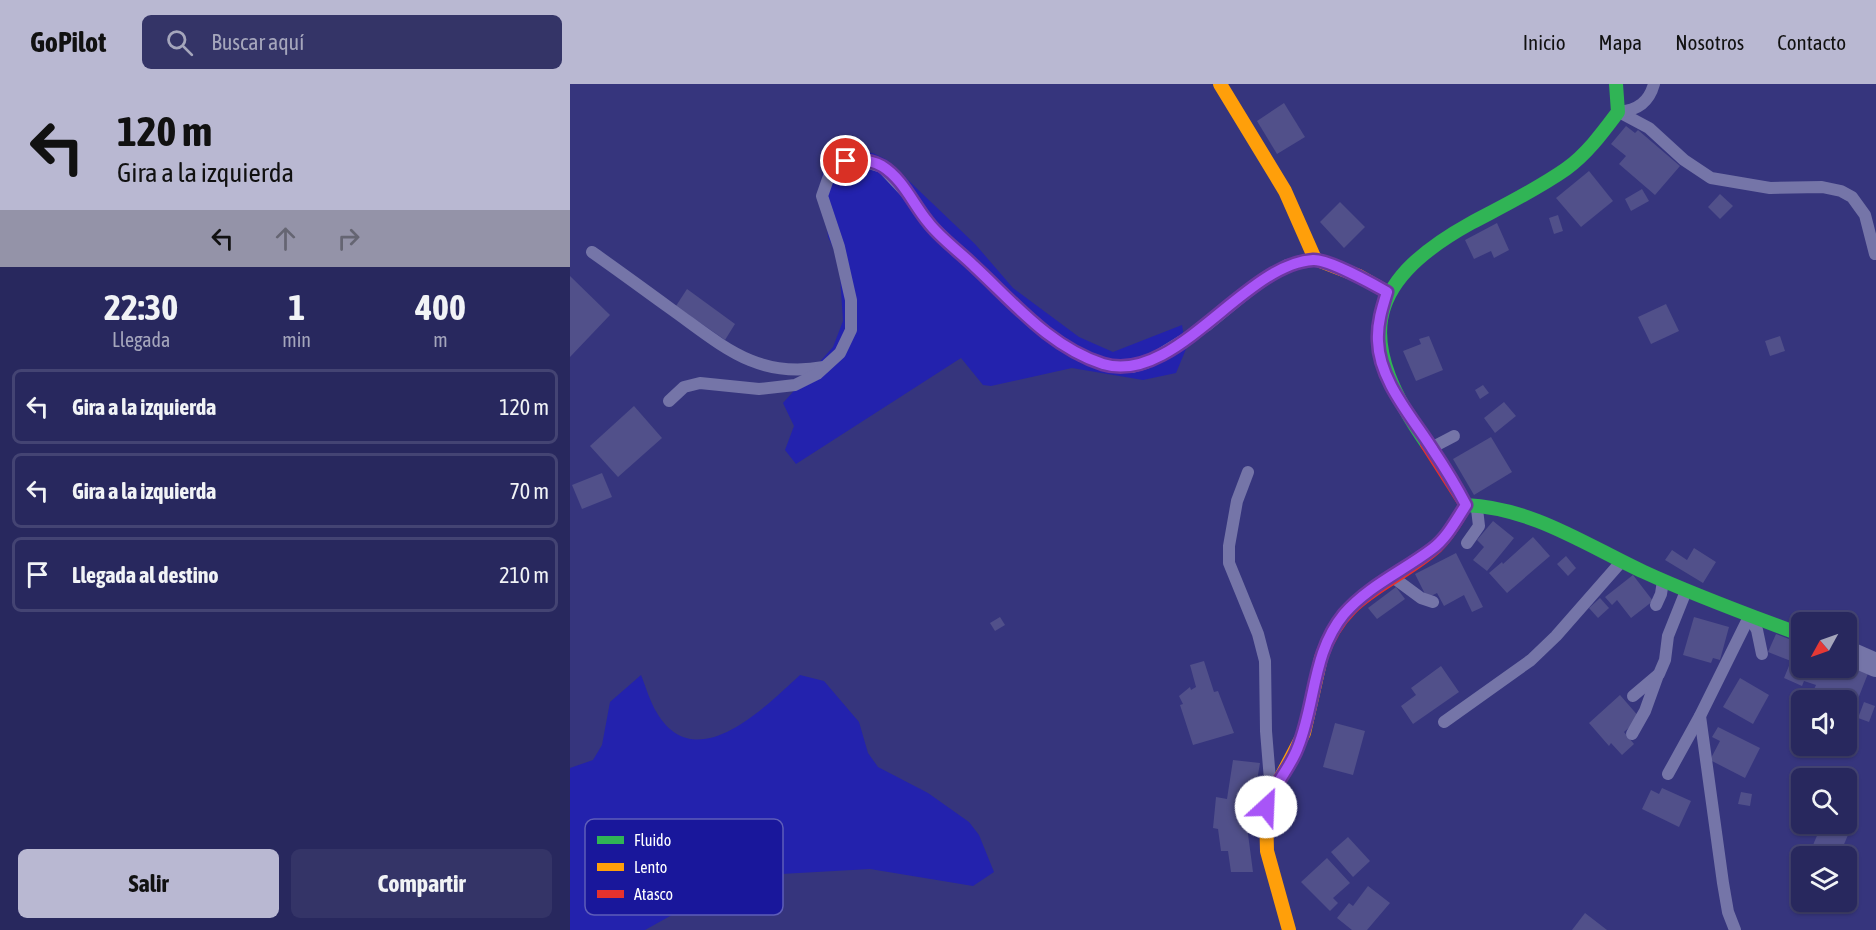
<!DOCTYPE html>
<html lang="es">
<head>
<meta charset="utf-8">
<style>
  body { margin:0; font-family:"Asap Condensed",sans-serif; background:#343467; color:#f1f3f6; height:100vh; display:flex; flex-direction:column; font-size:22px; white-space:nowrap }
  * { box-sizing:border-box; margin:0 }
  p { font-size:20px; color:#a5a6bc }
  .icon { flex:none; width:33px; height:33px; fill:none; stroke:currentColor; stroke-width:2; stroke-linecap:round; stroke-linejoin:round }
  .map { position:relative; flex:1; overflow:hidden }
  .details { display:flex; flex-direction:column; background:#28285e; width:570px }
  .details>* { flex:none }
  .hud { background:#b9b8d2; color:#111; overflow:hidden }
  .needle { width:39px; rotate:230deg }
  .buttons { position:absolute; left:1221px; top:528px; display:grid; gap:12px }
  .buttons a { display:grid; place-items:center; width:66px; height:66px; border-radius:9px; background:#28285e; box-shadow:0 2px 4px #0004,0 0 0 2px #444473; font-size:30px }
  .pin { position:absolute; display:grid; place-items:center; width:51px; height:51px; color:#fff; margin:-26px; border:3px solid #fff; border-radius:50%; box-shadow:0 2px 6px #0007 }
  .me { position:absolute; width:66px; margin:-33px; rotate:25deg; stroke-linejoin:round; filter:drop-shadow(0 0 4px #0008) }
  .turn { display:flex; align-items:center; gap:21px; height:126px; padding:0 18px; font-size:27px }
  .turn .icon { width:78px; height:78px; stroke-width:2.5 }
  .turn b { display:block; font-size:42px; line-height:51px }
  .lanes { display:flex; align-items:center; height:57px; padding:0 18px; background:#0003; justify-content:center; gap:30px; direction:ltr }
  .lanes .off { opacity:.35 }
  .eta { display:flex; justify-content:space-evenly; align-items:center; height:102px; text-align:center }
  .eta b { font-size:36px; font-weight:700; line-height:42px }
  .primary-button { display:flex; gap:12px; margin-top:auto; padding:12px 18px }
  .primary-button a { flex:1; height:69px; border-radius:9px; background:#b9b8d2; color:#111; font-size:24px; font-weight:700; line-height:69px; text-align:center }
  .primary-button a+a { background:#343467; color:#f1f3f6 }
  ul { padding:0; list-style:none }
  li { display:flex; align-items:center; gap:18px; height:75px; margin:0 12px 9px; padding:0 6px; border:3px solid #444473; border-radius:9px }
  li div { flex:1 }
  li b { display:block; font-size:22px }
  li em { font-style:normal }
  header { display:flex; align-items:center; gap:36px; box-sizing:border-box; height:84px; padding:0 30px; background:#b9b8d2; color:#111 }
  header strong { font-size:28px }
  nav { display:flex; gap:33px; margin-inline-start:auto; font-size:21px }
  .search { width:420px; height:54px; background:#343467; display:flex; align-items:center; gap:15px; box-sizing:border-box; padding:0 21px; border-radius:9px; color:#a5a6bc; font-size:22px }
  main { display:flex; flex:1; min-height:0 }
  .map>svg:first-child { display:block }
  .green { fill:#2322ad }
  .building { fill:#51508a }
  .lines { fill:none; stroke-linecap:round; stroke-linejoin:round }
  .lane { stroke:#7575a8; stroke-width:12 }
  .street { stroke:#7575a8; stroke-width:24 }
  .fast { stroke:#30b455; stroke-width:14 }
  .slow { stroke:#ff9f0a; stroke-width:14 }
  .jam { stroke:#e5322d; stroke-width:14 }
  .route-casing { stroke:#6d37a1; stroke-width:15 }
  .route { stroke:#a855f7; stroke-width:10 }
  .key { fill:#19179b; stroke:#5e5db9; stroke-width:1.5 }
  .key-label { font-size:16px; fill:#fff }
</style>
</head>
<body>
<header>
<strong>GoPilot</strong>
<div class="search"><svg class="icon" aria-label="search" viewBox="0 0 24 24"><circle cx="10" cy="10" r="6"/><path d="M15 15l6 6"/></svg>Buscar aquí</div>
<nav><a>Inicio</a><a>Mapa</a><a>Nosotros</a><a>Contacto</a></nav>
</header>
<main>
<section class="details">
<div class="hud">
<div class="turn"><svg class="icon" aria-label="left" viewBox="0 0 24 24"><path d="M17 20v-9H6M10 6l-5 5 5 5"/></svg><div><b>120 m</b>Gira a la izquierda</div></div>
<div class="lanes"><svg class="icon" aria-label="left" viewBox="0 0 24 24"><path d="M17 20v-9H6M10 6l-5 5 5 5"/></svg><svg class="icon off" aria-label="ahead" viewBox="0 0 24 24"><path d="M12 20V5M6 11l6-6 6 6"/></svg><svg class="icon off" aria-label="right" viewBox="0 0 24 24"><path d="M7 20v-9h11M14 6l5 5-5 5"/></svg></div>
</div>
<div class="eta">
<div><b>22:30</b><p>Llegada</p></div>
<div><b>1</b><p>min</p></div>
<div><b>400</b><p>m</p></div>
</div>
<ul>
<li><svg class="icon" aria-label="left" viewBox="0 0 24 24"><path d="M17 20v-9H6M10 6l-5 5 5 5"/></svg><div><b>Gira a la izquierda</b></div><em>120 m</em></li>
<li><svg class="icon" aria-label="left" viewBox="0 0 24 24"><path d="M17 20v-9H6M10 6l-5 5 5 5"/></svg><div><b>Gira a la izquierda</b></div><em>70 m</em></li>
<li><svg class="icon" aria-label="arrive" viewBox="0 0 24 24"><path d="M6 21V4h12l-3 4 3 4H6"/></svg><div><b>Llegada al destino</b></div><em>210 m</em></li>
</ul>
<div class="primary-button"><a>Salir</a><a>Compartir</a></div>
</section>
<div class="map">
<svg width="1306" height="846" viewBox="0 0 1306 846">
  <rect width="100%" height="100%" fill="#36357d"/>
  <g class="green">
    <polygon points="271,65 303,69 317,76 405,160 443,204 509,253 543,268 612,241 616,265 606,289 573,296 502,284 421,302 413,301 391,274 226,380 215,366 224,342 213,319 263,263 273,237 269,176 258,153 252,92 254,83"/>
    <path d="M71 591C76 603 80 618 87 629 126 694 195 623 230 591L254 597 289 638 298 669 308 683 358 709 399 738 409 751 424 788 403 802 300 785 211 790 120 821 75 846H0V684L23 676 32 661 40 618Z"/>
  </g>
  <g class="building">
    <polygon points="714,19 735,53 707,70 687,37"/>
    <polygon points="1056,42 1065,49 1068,46 1110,82 1085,111 1049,80 1056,72 1041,60"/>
    <polygon points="1019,87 1043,117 1011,143 986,114"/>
    <polygon points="1072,105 1079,117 1061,127 1055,115"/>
    <polygon points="1150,110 1163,122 1150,135 1138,123"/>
    <polygon points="770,118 795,143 774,164 750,138"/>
    <polygon points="988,131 993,147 984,150 979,134"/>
    <polygon points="927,139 939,166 924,174 921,167 904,175 895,156"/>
    <polygon points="0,192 40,231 0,273"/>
    <polygon points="117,205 165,240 155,256 106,222"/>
    <polygon points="1096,220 1109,247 1081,260 1068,233"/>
    <polygon points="859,252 873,286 846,297 833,267 851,260 849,255"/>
    <polygon points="1210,252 1215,267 1200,272 1195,257"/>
    <polygon points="913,301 919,309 910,315 905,306"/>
    <polygon points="934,318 946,332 925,349 914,334"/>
    <polygon points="64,322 92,354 48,393 20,362"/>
    <polygon points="921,353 942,388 904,411 883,375"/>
    <polygon points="32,389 42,413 12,425 2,401"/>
    <polygon points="923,437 944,454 917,487 903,476 914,463 907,456"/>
    <polygon points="963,453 980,472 937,509 919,489 932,478 933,480"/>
    <polygon points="1124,464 1146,478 1133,499 1095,476 1102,466 1117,476"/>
    <polygon points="886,469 913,523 902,528 894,511 874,522 867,509 857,514 845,490"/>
    <polygon points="996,472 1006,484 998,492 987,480"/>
    <polygon points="1063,491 1083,517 1061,534 1047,516 1042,521 1035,513"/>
    <polygon points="826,503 835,515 807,535 798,524"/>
    <polygon points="1030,514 1039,524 1028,534 1019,524"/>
    <polygon points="430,533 435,541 425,547 420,539"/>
    <polygon points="1124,533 1159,543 1150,576 1143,574 1141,579 1113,571"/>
    <polygon points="1206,550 1232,560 1232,584 1276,584 1276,578 1299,587 1282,630 1276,627 1276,616 1239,616 1246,601 1234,597 1232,602 1214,594 1221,577 1198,568"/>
    <polygon points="634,577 644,608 648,607 664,649 623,661 610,621 613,620 609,612 620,603 621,606 626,603 620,581"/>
    <polygon points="871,582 889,608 843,640 831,622 846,611 841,604"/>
    <polygon points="1170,594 1199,611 1183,640 1153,623"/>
    <polygon points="1050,611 1070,634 1054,648 1064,660 1052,671 1041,659 1039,662 1019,639"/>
    <polygon points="1294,618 1305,622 1299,638 1288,634"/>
    <polygon points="765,639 795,647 783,691 753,683"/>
    <polygon points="1148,643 1190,664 1175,694 1140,676 1150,657 1142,653"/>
    <polygon points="663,676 690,679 678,750 683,788 661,788 658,767 651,767 648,745 643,744 646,713 657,715"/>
    <polygon points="1092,704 1121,717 1109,743 1072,725 1081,706 1089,710"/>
    <polygon points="1171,708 1182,710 1180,722 1168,720"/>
    <polygon points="1252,740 1270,740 1281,744 1269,772 1243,761"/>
    <polygon points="778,753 800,777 783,793 761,768"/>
    <polygon points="757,774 780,799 763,814 768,819 760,827 731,798"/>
    <polygon points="798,802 820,819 797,846 782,846 767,834 779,819 783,822"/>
    <polygon points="1015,829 1037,846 1002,846"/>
  </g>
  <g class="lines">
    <g class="lane">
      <polyline points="1049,28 1079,44 1114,76 1141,94 1200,104 1252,103 1271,107 1282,113 1295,131 1305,170"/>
      <path d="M1049 28C1068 26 1079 18 1084 0"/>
      <path d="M22 168C49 187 75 206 101 225 153 262 186 295 254 283"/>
      <polyline points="99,317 114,303 130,299 189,305 225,301 247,290 270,269 281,246 281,216 269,163 252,112 259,92 276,77 286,75 312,83 343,116 359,139 464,240 511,272 537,281 562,283 576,279 636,242 691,197 717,181 744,175"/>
      <polyline points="863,363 884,352"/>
      <polyline points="678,388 667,417 659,462 659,479 688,550 695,577 696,647 700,696"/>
      <polyline points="897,459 909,442 907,425"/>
      <polyline points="824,494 851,514 863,518"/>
      <polyline points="1086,521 1091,510 1093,497"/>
      <polyline points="1182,537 1187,546 1192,570"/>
      <polyline points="1063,612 1089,590 1095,576 1098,552 1116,507"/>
      <polyline points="1130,632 1153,799 1158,828 1165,846"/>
      <polyline points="874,638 961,576 986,552 1051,478"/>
      <polyline points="1062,650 1075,627 1088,591"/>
      <polyline points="1098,690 1130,632 1179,533"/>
    </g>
    <polyline class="street" points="1276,568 1306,581"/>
    <g class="fast">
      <path d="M857 360C788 260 789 201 901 139 933 122 966 106 996 85 1017 70 1033 48 1048 28L1046 0"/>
      <path d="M896 421C963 424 1016 461 1074 488 1126 512 1179 531 1232 551"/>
    </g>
    <g class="slow">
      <polyline points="650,0 715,107 745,175 789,192 817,208"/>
      <polyline points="719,846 697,767 696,729 702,710 734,649 751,574"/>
    </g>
    <path class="jam" d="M751 574C773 508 820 503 866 463 879 451 887 435 896 421L857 360"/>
  </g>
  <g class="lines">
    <defs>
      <path id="route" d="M276 77C288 75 301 76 312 82 333 95 343 120 358 138 370 154 390 168 404 182 444 219 480 263 533 280 605 302 674 180 743 176 758 175 803 200 817 208 812 224 807 240 808 257 809 297 843 334 863 366 875 384 886 402 896 421 886 436 877 454 862 465 833 487 798 502 774 530 742 569 746 618 728 663 720 685 703 701 696 723"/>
    </defs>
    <use href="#route" class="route-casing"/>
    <use href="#route" class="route"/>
  </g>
  <rect x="15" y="735" width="198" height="96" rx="9" class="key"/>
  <rect x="27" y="752" width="27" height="8" fill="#30b455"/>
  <rect x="27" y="779" width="27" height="8" fill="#ff9f0a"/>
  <rect x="27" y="806" width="27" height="8" fill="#e5322d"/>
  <g class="key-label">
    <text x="64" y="762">Fluido</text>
    <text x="64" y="789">Lento</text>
    <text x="64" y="816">Atasco</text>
  </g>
</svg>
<div class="buttons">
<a><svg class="needle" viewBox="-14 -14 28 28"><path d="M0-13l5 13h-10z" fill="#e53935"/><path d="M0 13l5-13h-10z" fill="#a5a6bc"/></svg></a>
<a><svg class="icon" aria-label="sound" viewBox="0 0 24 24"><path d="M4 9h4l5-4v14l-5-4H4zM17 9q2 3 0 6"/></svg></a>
<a><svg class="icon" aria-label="search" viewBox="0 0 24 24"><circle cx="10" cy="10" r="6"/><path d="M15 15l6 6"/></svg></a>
<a><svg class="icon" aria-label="layers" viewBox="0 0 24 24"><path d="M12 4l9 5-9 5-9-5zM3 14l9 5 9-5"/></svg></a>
</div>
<div class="pin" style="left:276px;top:77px;background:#d93025"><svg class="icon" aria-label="arrive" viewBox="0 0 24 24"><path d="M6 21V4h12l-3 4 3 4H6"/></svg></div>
<svg class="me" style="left:696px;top:723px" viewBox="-20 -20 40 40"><circle r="19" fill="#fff"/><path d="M0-13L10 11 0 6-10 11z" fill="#a855f7"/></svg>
</div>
</main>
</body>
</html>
